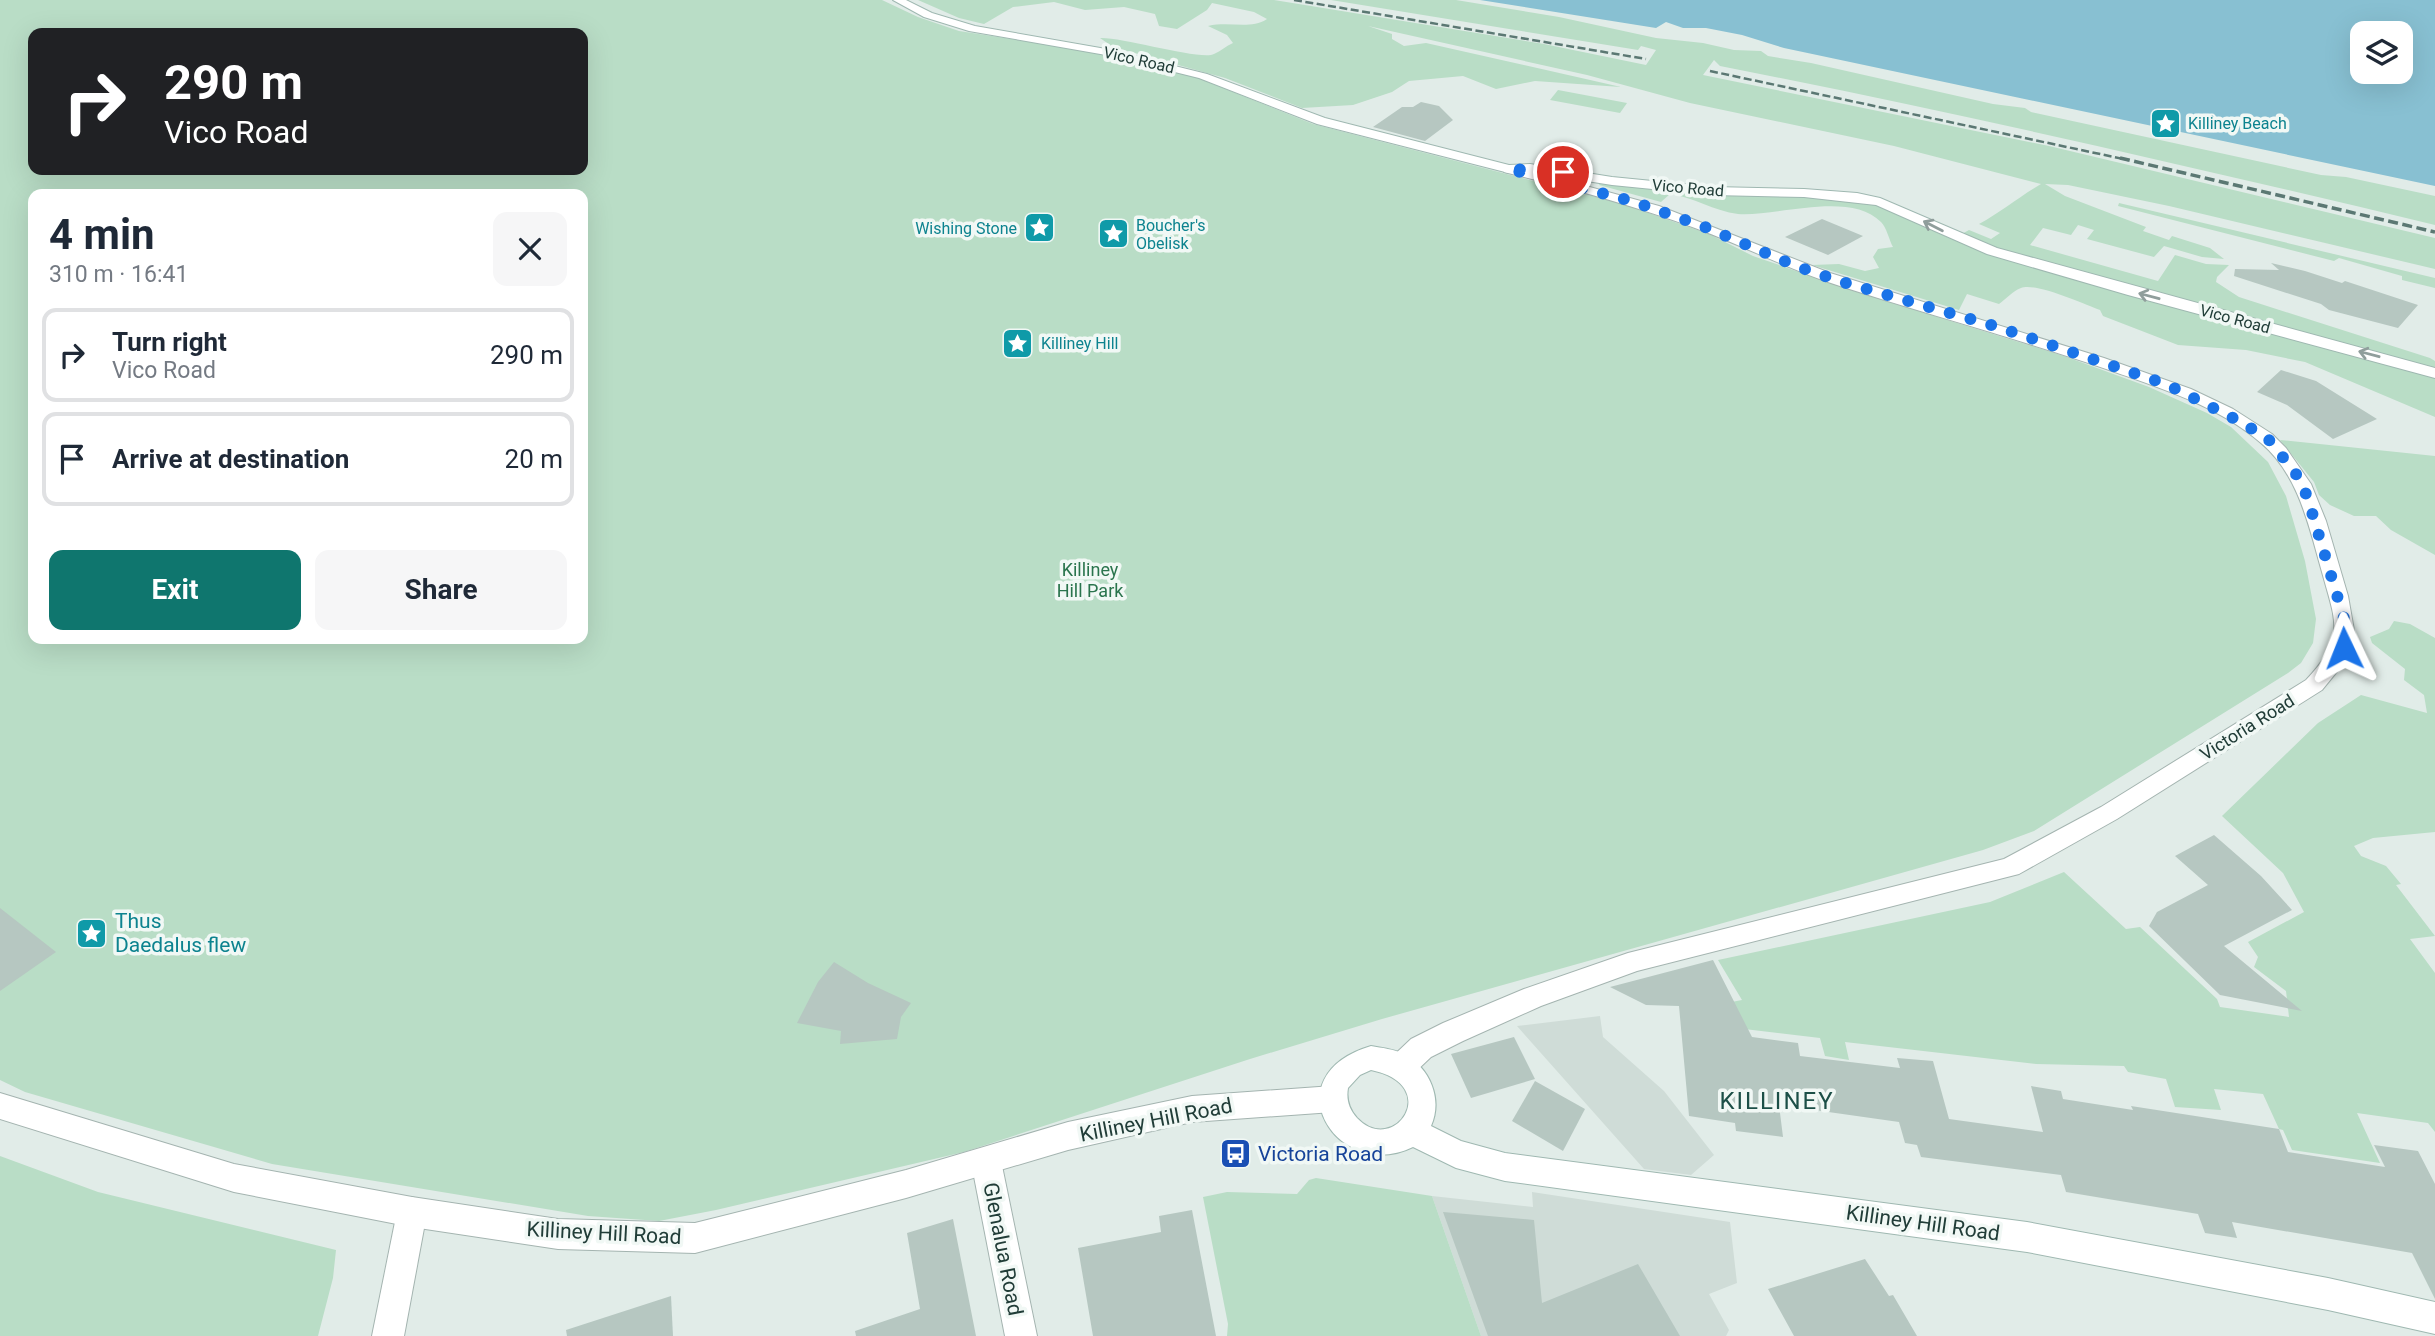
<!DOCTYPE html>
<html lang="en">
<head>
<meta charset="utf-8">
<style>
  body { margin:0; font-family:Roboto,sans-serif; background:#f6f6f7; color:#1f2937; height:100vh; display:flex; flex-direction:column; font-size:26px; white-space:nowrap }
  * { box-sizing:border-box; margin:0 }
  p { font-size:23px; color:#747a83 }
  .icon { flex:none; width:38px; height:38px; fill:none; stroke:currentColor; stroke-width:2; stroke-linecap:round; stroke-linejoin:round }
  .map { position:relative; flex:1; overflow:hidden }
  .side { position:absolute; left:28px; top:189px; width:560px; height:455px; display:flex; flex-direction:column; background:#fff; border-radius:14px; box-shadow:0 7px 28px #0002 }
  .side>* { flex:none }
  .top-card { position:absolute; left:28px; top:28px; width:560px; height:147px; border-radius:14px; box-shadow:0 7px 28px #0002; background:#202124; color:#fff; overflow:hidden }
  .controls { position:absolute; left:2350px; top:21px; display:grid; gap:14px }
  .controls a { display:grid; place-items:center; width:63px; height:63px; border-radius:14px; background:#fff; box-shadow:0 7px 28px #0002; font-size:35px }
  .pin { position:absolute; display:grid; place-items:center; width:60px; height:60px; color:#fff; margin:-30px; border:4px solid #fff; border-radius:50%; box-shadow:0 2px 7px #0007 }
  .me { position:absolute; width:77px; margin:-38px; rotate:358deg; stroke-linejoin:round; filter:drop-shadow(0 0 5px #0008) }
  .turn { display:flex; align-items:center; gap:24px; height:147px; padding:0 21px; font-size:32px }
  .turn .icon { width:91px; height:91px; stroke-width:2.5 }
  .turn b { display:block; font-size:49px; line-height:60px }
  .round { display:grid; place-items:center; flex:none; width:74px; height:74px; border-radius:14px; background:#f6f6f7 }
  .head { display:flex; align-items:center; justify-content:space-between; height:119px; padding:0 21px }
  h1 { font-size:42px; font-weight:700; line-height:52px }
  .cta { display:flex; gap:14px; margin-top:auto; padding:14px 21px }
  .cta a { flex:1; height:80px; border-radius:14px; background:#0f766e; color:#fff; font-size:28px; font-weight:700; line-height:80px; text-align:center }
  .cta a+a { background:#f6f6f7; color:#1f2937 }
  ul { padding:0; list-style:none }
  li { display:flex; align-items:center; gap:21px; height:94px; margin:0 14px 10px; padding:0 7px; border:4px solid #e0e1e3; border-radius:14px }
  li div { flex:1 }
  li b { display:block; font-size:26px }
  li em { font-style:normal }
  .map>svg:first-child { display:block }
  .built { fill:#cfdcd7 }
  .green { fill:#b9ddc6; fill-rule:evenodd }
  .water { fill:#88c0d2; fill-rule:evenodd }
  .building { fill:#b6c7c1 }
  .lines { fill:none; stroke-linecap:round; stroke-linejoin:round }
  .minor-casing { stroke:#a4b4b0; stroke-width:2 }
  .tertiary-casing { stroke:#a4b4b0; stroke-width:2 }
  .secondary-casing { stroke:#9fb8b1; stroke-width:2 }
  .minor { fill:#fff; fill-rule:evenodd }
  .tertiary { fill:#fff; fill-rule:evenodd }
  .secondary { fill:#fff; fill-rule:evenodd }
  .rail-far1 { stroke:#5b7873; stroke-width:2.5; stroke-dasharray:8 3.5; stroke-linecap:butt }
  .rail { stroke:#5b7873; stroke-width:3.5; stroke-dasharray:10 4.5; stroke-linecap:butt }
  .oneway { stroke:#909e9c }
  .route { stroke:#1a73e8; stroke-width:12; stroke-dasharray:0 21.6 }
  .labels { text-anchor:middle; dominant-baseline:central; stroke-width:7; stroke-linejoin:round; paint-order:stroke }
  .far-street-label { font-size:16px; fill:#213d38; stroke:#f1f8f5 }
  .far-culture-label { font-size:16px; fill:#0d838f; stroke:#f1f8f5; text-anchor:start }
  .park-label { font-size:18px; fill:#2a744d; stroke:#f1f8f5 }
  .street-label { font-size:18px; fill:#213d38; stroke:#f1f8f5 }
  .near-culture-label { font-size:21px; fill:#0d838f; stroke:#f1f8f5; text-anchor:start }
  .near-street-label { font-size:21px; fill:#213d38; stroke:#f1f8f5 }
  .near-transit-label { font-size:21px; fill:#164399; stroke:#f1f8f5; text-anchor:start }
  .near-quarter-label { font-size:24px; letter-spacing:2px; fill:#1c4f47; stroke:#f1f8f5 }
</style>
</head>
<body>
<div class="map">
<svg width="2435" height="1336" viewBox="0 0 2435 1336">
  <rect width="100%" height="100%" fill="#e1ece8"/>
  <g class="built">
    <polygon points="1600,1016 1603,1037 1664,1091 1714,1155 1691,1175 1644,1169 1517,1026"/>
    <polygon points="1532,1192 1730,1222 1737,1283 1709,1294 1729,1330 1726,1336 1481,1336 1432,1196 1533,1207"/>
  </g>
  <g class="green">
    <path d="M0 0H882L918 17 959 31 1095 52 1198 78 1313 124 1623 204 1709 234 1753 256 1857 292 2064 356 2149 387 2207 413 2231 427 2268 462 2286 496 2305 561 2316 619 2313 643 2301 663 2288 673 2034 831 1983 850 1382 1019 1250 1059 964 1152 716 1210 659 1221 588 1216 272 1164 25 1092 0 1080ZM33 33H583V170H33ZM33 194H583V639H33Z"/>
    <path d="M918 0H1274L1544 44 1646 65 1656 50 1641 46 1638 50 1331 0H1456L1559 17 1656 38 1703 43 1734 50 1761 51 1768 56 1811 63 1993 104 2025 108 2031 112 2321 175 2346 177 2435 196V225C2197 168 1960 113 1720 66L1714 60 1703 75 2049 146 2435 238V269L2169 206 2068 185 2045 184 2065 196 2146 227 2143 231 2169 240 2172 236 2210 248 2224 259 2202 257 2164 246 2154 257 2087 239 2094 230 2078 225 2071 235 2043 228 2030 245 2158 281 2175 255 2206 264 2229 265 2217 277 2216 282 2239 297 2430 358 2435 361V368L2134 290 1994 249 1960 235 1969 230 1991 239 2000 233 1979 224C2001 212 2020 196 2041 184L1894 146 1690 103 1587 75 1368 26 1392 34V39L1404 46 1426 43 1621 87 1535 81 1496 89 1463 76 1409 81 1392 92 1353 105 1302 108 1225 78 1113 47 1100 38C1123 37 1202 61 1214 54 1221 51 1226 46 1233 43L1227 35 1208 26C1230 21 1250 30 1267 19L1254 12 1212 3 1207 10 1177 29 1159 26 1155 14 1124 7 1085 10 1054 2 1013 7 984 24 959 18Z"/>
    <polygon points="1558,90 1627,103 1620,113 1550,100"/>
    <path d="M1600 183 1723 193 1784 194 1873 204 1947 237 2058 275 2194 313 2342 350 2435 378V417L2305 362 2246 350 2178 345 2103 316 2100 310C2084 304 2035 282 2021 288 2013 291 2006 299 1999 304L1967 294 1959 310 1812 265 1839 264 1865 271 1879 268 1873 257 1878 249 1893 247C1889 240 1887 228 1881 222 1850 190 1775 217 1738 214 1714 211 1693 197 1670 194L1661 202 1599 185Z"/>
    <polygon points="2119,203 2435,278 2435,288 2402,280 2402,276 2339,258 2334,261 2118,206"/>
    <polygon points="2280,440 2435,456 2435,555 2391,530 2376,516 2354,516 2330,505 2319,495 2314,482"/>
    <polygon points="2394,621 2410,624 2435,638 2435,832 2373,838 2354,846 2361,856 2386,866 2401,884 2396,885 2435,936 2410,939 2435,973 2435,1132 2428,1123 2357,1113 2380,1163 2292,1150 2283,1130 2279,1129 2263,1094 2214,1089 2221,1110 2175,1107 2166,1079 2128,1072 2124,1066 2036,1064 1845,1042 1849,1060 1825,1056 1820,1038 1719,1026 1711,1006 1742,1000 1718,960 1990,902 2064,872 2126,929 2140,927 2217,999 2220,1007 2289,1017 2286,991 2254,967 2258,957 2248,942 2304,912 2283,873 2222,816 2318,723 2361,695 2427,713 2424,695 2404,680 2405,669 2372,643 2370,637 2389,629"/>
    <polygon points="0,1156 98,1192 336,1250 333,1278 318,1336 0,1336"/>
    <polygon points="1316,1178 1432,1196 1481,1336 1227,1336 1228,1324 1203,1197 1227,1192 1297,1194 1309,1180"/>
  </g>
  <path class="water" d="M1480 0H2435V186L1784 48 1742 35 1706 28H1683L1666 22 1656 28ZM2362 33H2401V72H2362Z"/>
  <g class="building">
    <polygon points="1421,102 1439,106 1453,120 1425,141 1373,127 1402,107 1413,107"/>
    <polygon points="1822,219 1863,236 1828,255 1785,237"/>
    <polygon points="2271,263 2305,271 2342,283 2345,281 2418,305 2398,328 2329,310 2321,304 2234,276 2235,269 2279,270"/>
    <polygon points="2281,370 2316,381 2377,419 2333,439 2287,405 2257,392"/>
    <polygon points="2214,835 2261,876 2292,910 2224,946 2302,1011 2220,995 2149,926 2157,912 2208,885 2175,856"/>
    <polygon points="0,908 56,952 0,991"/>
    <polygon points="1713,960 1752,1037 1798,1043 1800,1056 1900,1068 1897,1058 1933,1061 1949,1119 2043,1132 2031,1086 2061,1091 2063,1099 2133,1110 2131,1106 2279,1129 2288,1152 2385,1167 2374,1145 2418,1151 2435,1184 2435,1299 2412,1253 2232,1222 2237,1238 2205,1233 2198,1214 2066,1192 2061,1175 1921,1157 1917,1145 1905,1143 1899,1122 1779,1105 1783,1137 1736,1131 1735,1123 1689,1116 1679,1006 1646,1005 1610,987"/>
    <polygon points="834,962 868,983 911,1003 901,1017 897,1039 840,1044 841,1031 797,1023 818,982"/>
    <polygon points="1514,1037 1535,1079 1471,1098 1451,1054"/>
    <polygon points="1535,1081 1585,1109 1563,1151 1512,1121"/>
    <polygon points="1192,1210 1216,1336 1093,1336 1078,1248 1161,1232 1159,1216"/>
    <polygon points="1443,1212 1534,1220 1542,1303 1638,1264 1680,1336 1488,1336"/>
    <polygon points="953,1219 976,1336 856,1336 855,1331 920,1309 907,1233"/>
    <polygon points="1865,1259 1889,1296 1893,1295 1917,1336 1794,1336 1768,1289"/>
    <polygon points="671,1296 673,1336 567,1336 566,1330"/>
  </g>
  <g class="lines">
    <defs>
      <g id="minor">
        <polygon points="986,1147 996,1151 1001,1161 1037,1336 1005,1336 971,1161 976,1151"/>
        <polygon points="412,1197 423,1202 427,1212 404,1336 372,1336 397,1212 401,1202"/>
      </g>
      <g id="tertiary">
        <path d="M1509 165 1659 206 1830 273 2104 358 2191 389 2233 409 2272 434 2286 448 2311 484 2326 521 2348 596 2355 636 2344 663 2322 690 2117 819 2019 874 1637 971 1541 1006 1463 1041 1431 1057 1412 1075 1402 1079 1392 1075 1388 1066 1392 1057 1411 1039 1443 1023 1524 989 1628 953 2004 859 2101 807 2306 680C2346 638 2336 623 2322 572 2309 527 2299 475 2261 443 2220 407 2163 389 2112 371 2022 340 1930 315 1840 286 1790 270 1744 246 1695 228 1633 205 1569 188 1504 172L1503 169Z"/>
        <polygon points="1333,1086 1343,1090 1347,1099 1343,1108 1333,1112 1192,1122 1068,1150 906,1198 695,1253 558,1249 412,1227 234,1192 0,1119 0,1093 234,1164 412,1197 558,1219 695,1223 906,1170 1068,1122 1192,1096"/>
      </g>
      <g id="secondary">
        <polygon points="893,0 906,0 932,13 975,26 1106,49 1207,74 1325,118 1509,165 1530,164 1612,177 1713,187 1804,189 1857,193 1880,198 1997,248 2435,368 2435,378 2128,295 1987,254 1876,205 1804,197 1713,195 1612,185 1530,172 1509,173 1317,124 1199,78 1106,55 969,31 924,17"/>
        <path d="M1371 1046C1382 1048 1394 1049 1404 1054 1430 1068 1443 1099 1431 1126L1461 1141 1505 1153 2027 1222 2328 1278 2435 1302V1334L2328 1310 2027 1252 1505 1181 1456 1168 1413 1147C1337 1184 1270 1076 1371 1046ZM1371 1070C1444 1085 1394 1157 1357 1118 1349 1109 1346 1100 1348 1088L1360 1075Z"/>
      </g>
    </defs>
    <use href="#minor" class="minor-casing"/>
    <use href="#tertiary" class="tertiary-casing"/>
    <use href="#secondary" class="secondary-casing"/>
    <use href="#minor" class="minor"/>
    <use href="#tertiary" class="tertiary"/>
    <use href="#secondary" class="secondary"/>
    <g class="rail-far1">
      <polyline points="1294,0 1646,59"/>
      <polyline points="1710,71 2128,160"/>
    </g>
    <polyline class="rail" points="2120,158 2435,232"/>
  </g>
  <defs><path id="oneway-shaft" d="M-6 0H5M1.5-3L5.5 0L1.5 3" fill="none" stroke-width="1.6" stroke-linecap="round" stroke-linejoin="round" transform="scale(1.75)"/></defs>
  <g class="oneway">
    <use href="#oneway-shaft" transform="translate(1933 226) rotate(-153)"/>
    <use href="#oneway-shaft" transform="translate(2149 296) rotate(-165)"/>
    <use href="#oneway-shaft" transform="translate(2369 354) rotate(-165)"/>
  </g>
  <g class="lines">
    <polyline class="route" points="1563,172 1509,169 1635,202 1705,227 1796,266 1842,282 1995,326 2166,384 2243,423 2269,440 2295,472 2307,496 2346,625 2344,648"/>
  </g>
  <defs>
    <symbol id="sight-square" viewBox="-11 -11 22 22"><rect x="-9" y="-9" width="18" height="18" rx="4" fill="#0f9aa8" stroke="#f1f8f5"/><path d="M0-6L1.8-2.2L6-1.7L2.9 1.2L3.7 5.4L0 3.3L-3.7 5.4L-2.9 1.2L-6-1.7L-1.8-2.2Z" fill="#fff"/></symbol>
    <symbol id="bus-square" viewBox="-11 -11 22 22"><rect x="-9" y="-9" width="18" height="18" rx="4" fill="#1a4fb4" stroke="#f1f8f5"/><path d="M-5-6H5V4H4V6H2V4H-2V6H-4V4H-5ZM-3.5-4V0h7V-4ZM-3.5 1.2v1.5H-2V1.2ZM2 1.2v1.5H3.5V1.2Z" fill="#fff"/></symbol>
  </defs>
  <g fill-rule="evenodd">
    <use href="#sight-square" x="2148" y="106" width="35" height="35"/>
    <use href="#sight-square" x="1022" y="210" width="35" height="35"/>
    <use href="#sight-square" x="1096" y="216" width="35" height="35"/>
    <use href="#sight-square" x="1000" y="326" width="35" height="35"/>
    <use href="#sight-square" x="74" y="916" width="35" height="35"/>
    <use href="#bus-square" x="1218" y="1136" width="35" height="35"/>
  </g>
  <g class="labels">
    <g class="far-street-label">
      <text transform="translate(1139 60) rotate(13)">Vico Road</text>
      <text transform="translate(1688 188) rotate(5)">Vico Road</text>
      <text transform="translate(2235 319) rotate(15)">Vico Road</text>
    </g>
    <g class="far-culture-label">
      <text x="2188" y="123">Killiney Beach</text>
      <text x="1136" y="225">Boucher's<tspan x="1136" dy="18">Obelisk</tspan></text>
      <text x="1017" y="228" text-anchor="end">Wishing Stone</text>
      <text x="1041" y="343">Killiney Hill</text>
    </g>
    <g class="park-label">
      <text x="1090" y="569">Killiney<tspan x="1090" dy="21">Hill Park</tspan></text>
    </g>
    <g class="street-label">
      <text transform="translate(2247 727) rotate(-32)">Victoria Road</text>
    </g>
    <g class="near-culture-label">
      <text x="115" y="921">Thus<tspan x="115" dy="24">Daedalus flew</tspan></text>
    </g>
    <g class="near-street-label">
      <text transform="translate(1156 1120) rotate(-11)">Killiney Hill Road</text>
      <text transform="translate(1923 1223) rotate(8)">Killiney Hill Road</text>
      <text transform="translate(604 1233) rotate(3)">Killiney Hill Road</text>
      <text transform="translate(1003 1249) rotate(79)">Glenalua Road</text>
    </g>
    <g class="near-transit-label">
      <text x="1258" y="1154">Victoria Road</text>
    </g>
    <g class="near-quarter-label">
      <text x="1777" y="1101">KILLINEY</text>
    </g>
  </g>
</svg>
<div class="controls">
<a><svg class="icon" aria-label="layers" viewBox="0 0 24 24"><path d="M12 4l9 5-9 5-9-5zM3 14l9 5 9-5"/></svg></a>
</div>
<div class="pin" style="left:1563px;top:172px;background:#d93025"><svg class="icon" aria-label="arrive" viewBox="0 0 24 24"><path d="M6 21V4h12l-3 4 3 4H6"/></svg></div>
<svg class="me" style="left:2344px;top:648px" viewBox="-20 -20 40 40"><path d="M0-17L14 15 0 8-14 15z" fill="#1a73e8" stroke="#fff" stroke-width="4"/></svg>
<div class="top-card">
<div class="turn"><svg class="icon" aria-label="right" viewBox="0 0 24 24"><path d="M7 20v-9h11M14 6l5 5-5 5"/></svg><div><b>290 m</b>Vico Road</div></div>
</div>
<section class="side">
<div class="head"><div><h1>4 min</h1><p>310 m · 16:41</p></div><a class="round"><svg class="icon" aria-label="close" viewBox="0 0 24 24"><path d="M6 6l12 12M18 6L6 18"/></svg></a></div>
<ul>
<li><svg class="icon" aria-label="right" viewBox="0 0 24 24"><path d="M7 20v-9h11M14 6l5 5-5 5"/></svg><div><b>Turn right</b><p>Vico Road</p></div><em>290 m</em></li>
<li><svg class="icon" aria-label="arrive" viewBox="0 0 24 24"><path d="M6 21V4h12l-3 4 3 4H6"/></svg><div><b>Arrive at destination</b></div><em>20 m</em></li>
</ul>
<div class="cta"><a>Exit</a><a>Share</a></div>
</section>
</div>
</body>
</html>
